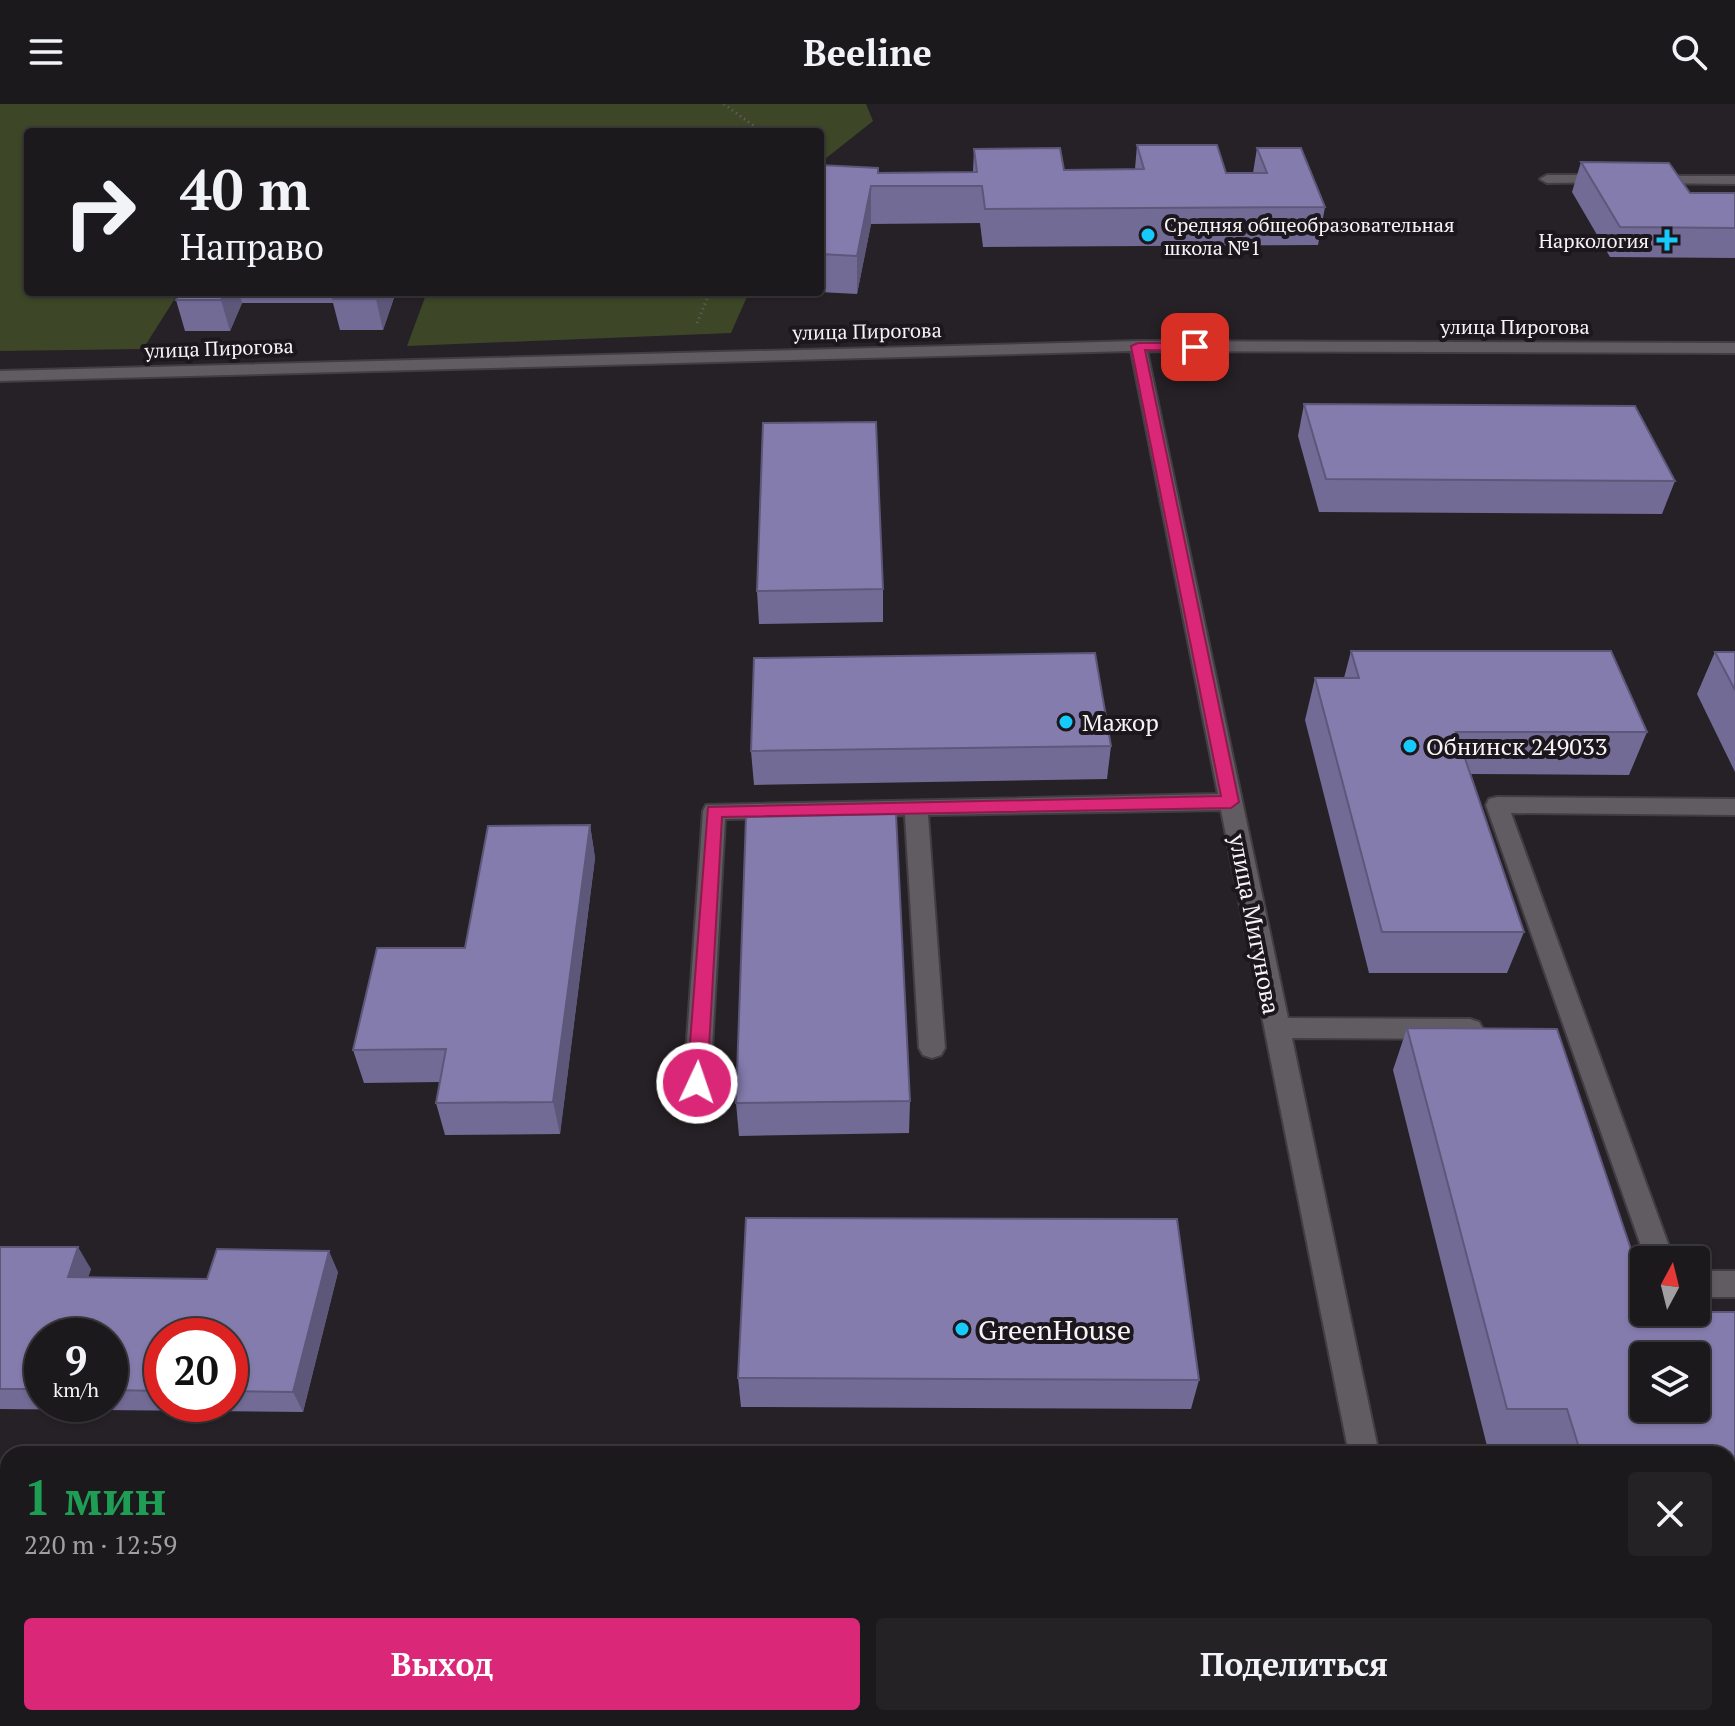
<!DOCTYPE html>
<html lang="ru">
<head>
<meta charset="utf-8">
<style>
  body { margin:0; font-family:"PT Serif",serif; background:#252225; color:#f1f3f6; height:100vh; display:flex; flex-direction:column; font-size:30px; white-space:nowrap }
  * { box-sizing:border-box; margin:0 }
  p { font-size:26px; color:#a0a0a3 }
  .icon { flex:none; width:44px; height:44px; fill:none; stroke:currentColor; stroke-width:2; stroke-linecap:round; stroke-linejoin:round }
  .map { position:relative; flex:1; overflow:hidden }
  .panel { position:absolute; left:0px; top:1342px; width:1736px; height:280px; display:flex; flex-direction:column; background:#1c191c; border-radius:24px 24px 0 0; box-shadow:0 2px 6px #0004,0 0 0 2px #3a383b }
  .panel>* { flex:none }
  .banner { position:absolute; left:24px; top:24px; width:800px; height:168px; border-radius:8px; box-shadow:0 2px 6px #0004,0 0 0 2px #3a383b; background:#1c191c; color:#f1f3f6; overflow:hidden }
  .needle { width:52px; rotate:7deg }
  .fabs { position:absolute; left:1630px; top:1142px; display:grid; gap:16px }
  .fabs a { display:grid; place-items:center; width:80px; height:80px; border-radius:8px; background:#1c191c; box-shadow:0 2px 6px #0004,0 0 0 2px #3a383b; font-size:40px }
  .speed { position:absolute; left:24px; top:1214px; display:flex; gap:16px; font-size:40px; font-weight:700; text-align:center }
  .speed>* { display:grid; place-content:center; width:104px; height:104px; border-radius:50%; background:#1c191c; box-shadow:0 2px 6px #0004,0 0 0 2px #3a383b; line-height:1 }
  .speed small { font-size:20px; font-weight:400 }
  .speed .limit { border:12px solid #d22; background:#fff; color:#111 }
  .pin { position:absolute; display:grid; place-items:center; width:68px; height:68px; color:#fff; margin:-34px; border-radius:16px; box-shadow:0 4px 12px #0006 }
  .me { position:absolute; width:88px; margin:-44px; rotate:3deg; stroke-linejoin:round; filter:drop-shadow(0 0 6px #0008) }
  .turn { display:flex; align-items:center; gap:28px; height:168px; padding:0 24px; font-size:36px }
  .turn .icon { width:104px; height:104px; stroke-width:2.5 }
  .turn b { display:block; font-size:56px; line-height:68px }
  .round { display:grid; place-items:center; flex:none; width:84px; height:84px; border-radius:8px; background:#252225 }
  .head { display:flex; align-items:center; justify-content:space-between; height:136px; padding:0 24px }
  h1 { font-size:48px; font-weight:600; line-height:60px; color:#1e9e55 }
  .action { display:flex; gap:16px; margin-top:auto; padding:16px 24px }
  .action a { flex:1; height:92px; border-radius:8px; background:#db2777; color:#fff; font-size:32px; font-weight:600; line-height:92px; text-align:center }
  .action a+a { background:#252225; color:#f1f3f6 }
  header { display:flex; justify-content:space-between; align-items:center; height:104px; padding:0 24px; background:#1c191c; font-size:36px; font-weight:600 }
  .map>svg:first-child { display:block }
  .green { fill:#3d4727 }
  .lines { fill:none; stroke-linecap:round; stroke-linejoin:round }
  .minor-casing { stroke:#423d42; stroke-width:4 }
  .major-casing { stroke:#423d42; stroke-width:4 }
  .path-far1 { stroke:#676267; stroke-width:3; stroke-dasharray:1 4; stroke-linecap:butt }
  .path { stroke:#676267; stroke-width:6; stroke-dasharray:3 8; stroke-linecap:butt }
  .minor { fill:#615b62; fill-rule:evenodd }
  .major { fill:#4890a2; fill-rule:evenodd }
  .wall { fill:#726b96; fill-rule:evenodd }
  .shaded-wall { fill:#5d577a }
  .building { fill:#857cae; stroke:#5d577a; stroke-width:2; fill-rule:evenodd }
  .route { fill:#db2777; stroke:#8e194d; stroke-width:2 }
  .poi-dot { fill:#16cafb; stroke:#1c171d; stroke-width:3 }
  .labels { text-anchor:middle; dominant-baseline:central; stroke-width:8; stroke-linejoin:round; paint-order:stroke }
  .far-poi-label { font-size:20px; fill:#f7f3f7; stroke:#1c171d; text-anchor:start }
  .far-street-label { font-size:20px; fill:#f7f3f7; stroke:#1c171d }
  .poi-label { font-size:24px; fill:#f7f3f7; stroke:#1c171d; text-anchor:start }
  .street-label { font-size:24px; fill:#f7f3f7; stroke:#1c171d }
  .near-poi-label { font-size:28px; fill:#f7f3f7; stroke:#1c171d; text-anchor:start }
</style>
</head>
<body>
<header><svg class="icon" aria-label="menu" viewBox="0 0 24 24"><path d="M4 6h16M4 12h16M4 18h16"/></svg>Beeline<svg class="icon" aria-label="search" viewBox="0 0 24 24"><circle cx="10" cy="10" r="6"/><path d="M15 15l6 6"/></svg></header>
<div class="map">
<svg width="1735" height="1622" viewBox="0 0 1735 1622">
  <rect width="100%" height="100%" fill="#262126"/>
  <g class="green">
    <polygon points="0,0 866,0 873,17 820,59 820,28 28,28 28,188 179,188 143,245 0,247"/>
    <polygon points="427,188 749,188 731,229 407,242"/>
  </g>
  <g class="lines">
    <defs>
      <g id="minor">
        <polygon points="1609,71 1614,72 1614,78 1547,79 1540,75 1547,71"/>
        <polygon points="1649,72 1735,72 1735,80 1644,79 1642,76"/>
        <polygon points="1138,237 1735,239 1735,249 1147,247 1288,914 1470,915 1479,918 1483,925 1479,932 1470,935 1292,934 1379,1350 1349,1350 1221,706 928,711 945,944 941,951 932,954 923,951 919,944 905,711 725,715 710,979 706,986 697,989 688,986 684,979 703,707 706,701 1218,690 1131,247 0,277 0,267"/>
        <polygon points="1497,693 1735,695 1735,711 1511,709 1674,1156 1646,1156 1486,701 1489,695"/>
        <rect x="1696" y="1167" width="39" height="26"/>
        <polygon points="1399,1614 1433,1614 1434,1622 1400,1622"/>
      </g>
      <g id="major">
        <rect x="1728" y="1576" width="7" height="34"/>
        <polygon points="0,1603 8,1603 8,1614 333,1614 330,1622 0,1622"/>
      </g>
    </defs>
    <use href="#minor" class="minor-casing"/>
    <use href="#major" class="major-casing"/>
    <g class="path-far1">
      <polyline points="724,0 762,28"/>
      <polyline points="697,219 710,188"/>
    </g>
    <g class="path">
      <polyline points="1728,1461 1735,1461"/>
      <polyline points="0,1462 8,1462"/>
    </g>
    <use href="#minor" class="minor"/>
    <use href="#major" class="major"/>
  </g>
  <g class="wall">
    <polygon points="1137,41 1226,69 1253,69 1257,44 1325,103 1318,141 983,143 980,119 871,120 857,190 820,188 820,61 878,69 973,68 974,45 1064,66 1135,65"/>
    <polygon points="1581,58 1690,89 1735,89 1735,154 1610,153 1572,88"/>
    <polygon points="180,188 396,188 383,226 340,226 333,199 242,199 230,227 185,227 176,196"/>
    <polygon points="1304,300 1675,377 1662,410 1319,408 1298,332"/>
    <polygon points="883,485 883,518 759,520 757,487"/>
    <polygon points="1351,547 1647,628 1629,671 1471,670 1524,828 1507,869 1369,869 1305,616 1315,574 1344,574"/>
    <polygon points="1715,548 1735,548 1735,668 1697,590"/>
    <polygon points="1111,642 1107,675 754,681 751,647"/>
    <polygon points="590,721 595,754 560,1030 445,1031 436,999 440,978 364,979 353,946 465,844"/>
    <polygon points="1407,924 1644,1208 1735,1208 1735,1396 1728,1396 1728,1350 1548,1350 1545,1341 1487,1342 1393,966"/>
    <polygon points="910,997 909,1029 739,1032 736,999"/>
    <path d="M0 1143 91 1165 88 1173 207 1175 338 1168 303 1308 0 1305ZM42 1232H110V1300H42ZM162 1232H230V1300H162Z"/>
    <polygon points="738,1274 1199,1276 1191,1305 741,1303"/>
  </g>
  <g class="shaded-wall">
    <polygon points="871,82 871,120 857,190 857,152"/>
    <polygon points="225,188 239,188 242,199 230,227 221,196"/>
    <polygon points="379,188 396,188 383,226 376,195"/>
    <polygon points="590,721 595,754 560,1030 553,998"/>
    <polygon points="78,1143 91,1165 81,1194 68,1173"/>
    <polygon points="329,1147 338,1168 303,1308 293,1288"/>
  </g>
  <g class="building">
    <polygon points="1137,41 1217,41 1226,69 1267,69 1257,44 1301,44 1325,103 985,105 982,82 871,82 857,152 820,150 820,61 878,64 878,69 977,68 974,45 1060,44 1064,66 1144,65"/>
    <polygon points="1581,58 1669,59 1690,89 1735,89 1735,124 1620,123"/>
    <polygon points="180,188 225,188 221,196 176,196"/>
    <polygon points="335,188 379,188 376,195 333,195"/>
    <polygon points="1304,300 1635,302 1675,377 1326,375"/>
    <polygon points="876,318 883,485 757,487 763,319"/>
    <polygon points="1351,547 1611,547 1647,628 1456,628 1524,828 1382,828 1315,574 1359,574"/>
    <polygon points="1715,548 1735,548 1735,586"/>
    <polygon points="1095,549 1111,642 751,647 754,554"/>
    <polygon points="896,710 910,997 736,999 746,713"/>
    <polygon points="590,721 553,998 436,999 446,945 353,946 377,844 465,844 488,722"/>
    <path d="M1407 924 1557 925 1644 1184V1208H1735V1360H1728V1350H1581L1567 1305H1507ZM1644 1252H1696V1304H1644Z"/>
    <polygon points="746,1114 1177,1115 1199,1276 738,1274"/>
    <polygon points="0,1143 78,1143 68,1173 207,1175 217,1145 329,1147 293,1288 230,1287 230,1232 162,1232 162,1287 110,1286 110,1232 42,1232 42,1285 0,1285"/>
  </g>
  <polygon class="route" points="1138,239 1195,239 1202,243 1195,247 1145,246 1239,698 1231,704 722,713 707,979 704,985 690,985 687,979 708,703 1221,692 1131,242"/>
  <g class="poi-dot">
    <circle cx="1148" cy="131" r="8"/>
    <path d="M1663 124h8v8h8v8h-8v8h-8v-8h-8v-8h8z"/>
    <circle cx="1066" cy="618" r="8"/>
    <circle cx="1410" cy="642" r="8"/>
    <circle cx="962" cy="1225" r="8"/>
  </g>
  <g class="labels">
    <g class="far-poi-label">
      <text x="1164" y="120">Средняя общеобразовательная<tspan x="1164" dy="23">школа №1</tspan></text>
      <text x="1649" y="136" text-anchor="end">Наркология</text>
    </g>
    <g class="far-street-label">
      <text x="1515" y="222">улица Пирогова</text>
      <text transform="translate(867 227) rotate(-1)">улица Пирогова</text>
      <text transform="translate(219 244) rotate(-2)">улица Пирогова</text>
    </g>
    <g class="poi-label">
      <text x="1082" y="618">Мажор</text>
      <text x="1426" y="642">Обнинск 249033</text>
    </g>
    <g class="street-label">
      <text transform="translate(1255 820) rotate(79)">улица Мигунова</text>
    </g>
    <g class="near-poi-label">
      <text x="978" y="1225">GreenHouse</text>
    </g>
  </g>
</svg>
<div class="fabs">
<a><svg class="needle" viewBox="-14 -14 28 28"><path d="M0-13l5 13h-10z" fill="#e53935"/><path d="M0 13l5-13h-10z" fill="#a0a0a3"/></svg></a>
<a><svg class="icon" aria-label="layers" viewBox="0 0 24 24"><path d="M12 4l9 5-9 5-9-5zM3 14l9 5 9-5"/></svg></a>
</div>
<div class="speed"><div>9<small>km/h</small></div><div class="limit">20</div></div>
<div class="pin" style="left:1195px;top:243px;background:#d93025"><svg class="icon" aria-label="arrive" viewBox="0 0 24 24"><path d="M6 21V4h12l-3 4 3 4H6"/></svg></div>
<svg class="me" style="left:697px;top:979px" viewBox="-20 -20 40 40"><circle r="17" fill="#db2777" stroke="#fff" stroke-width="3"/><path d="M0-11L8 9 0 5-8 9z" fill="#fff"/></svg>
<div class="banner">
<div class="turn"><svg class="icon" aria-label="right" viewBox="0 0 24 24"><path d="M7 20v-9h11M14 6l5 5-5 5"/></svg><div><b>40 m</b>Направо</div></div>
</div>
<section class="panel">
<div class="head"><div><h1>1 мин</h1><p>220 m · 12:59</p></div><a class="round"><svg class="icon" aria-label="close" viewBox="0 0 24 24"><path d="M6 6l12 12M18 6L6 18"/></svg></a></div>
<div class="action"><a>Выход</a><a>Поделиться</a></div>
</section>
</div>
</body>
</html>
